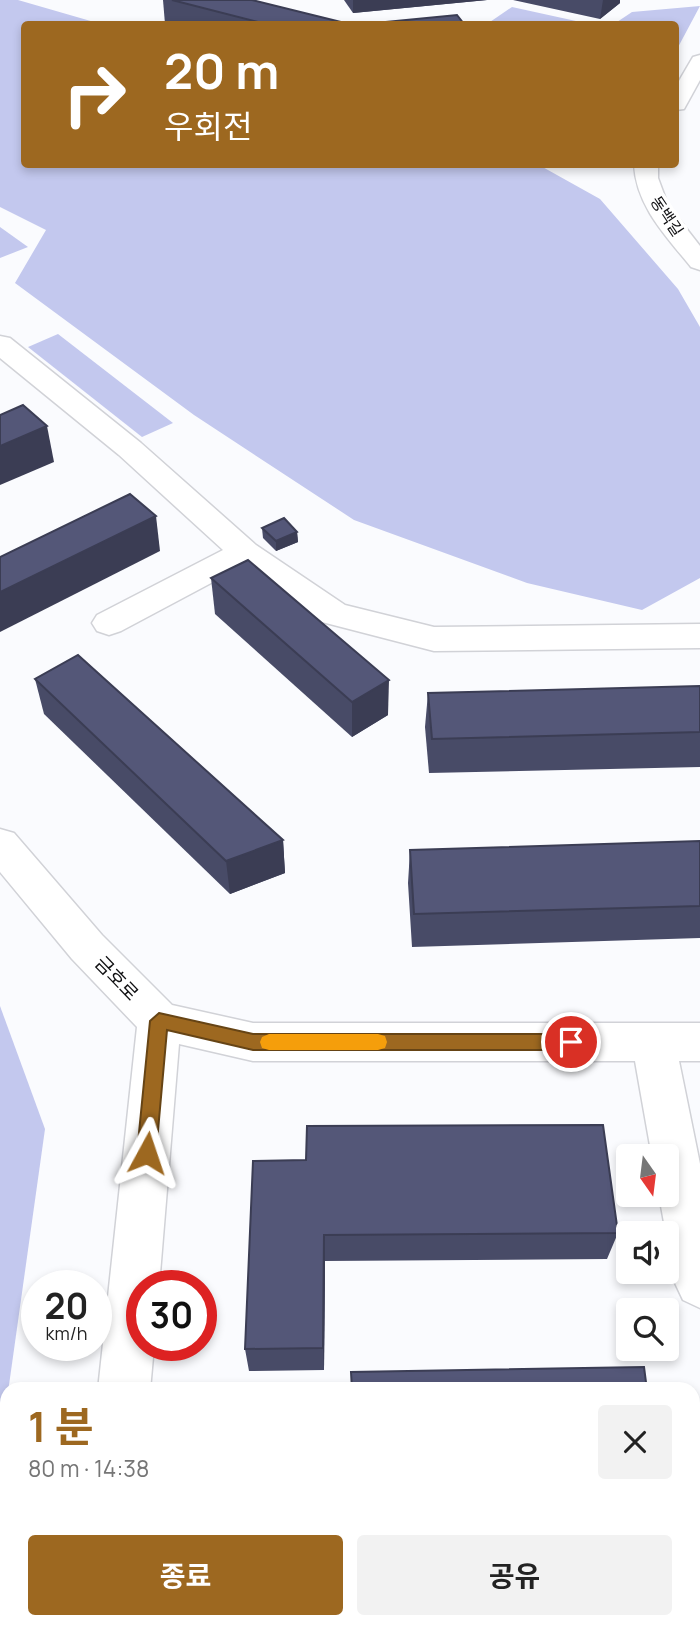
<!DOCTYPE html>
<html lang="ko">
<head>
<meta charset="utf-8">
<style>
  body { margin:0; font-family:Manrope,"Noto Sans KR",sans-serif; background:#f2f2f2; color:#222; height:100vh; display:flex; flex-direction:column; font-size:26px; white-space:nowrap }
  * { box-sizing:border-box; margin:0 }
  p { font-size:23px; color:#767676 }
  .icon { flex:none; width:38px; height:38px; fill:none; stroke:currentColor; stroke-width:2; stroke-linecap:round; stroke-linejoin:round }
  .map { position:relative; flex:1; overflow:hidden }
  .drawer { position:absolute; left:0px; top:1382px; width:700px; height:247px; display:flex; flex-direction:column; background:#fff; border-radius:21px 21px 0 0; box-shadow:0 4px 10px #0003 }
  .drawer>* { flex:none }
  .hud { position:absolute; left:21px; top:21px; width:658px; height:147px; border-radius:7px; box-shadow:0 4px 10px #0003; background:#9d6820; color:#fff; overflow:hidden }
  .needle { width:46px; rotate:166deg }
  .tools { position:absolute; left:616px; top:1144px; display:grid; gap:14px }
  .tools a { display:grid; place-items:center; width:63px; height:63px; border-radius:7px; background:#fff; box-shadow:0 4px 10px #0003; font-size:35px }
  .speed { position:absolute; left:21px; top:1270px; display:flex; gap:14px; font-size:35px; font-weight:700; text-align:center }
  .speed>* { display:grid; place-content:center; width:91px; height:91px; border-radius:50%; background:#fff; box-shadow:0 4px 10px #0003; line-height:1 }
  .speed small { font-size:18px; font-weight:400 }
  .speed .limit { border:10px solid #d22; background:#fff; color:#111 }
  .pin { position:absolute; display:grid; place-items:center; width:60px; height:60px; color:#fff; margin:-30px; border:4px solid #fff; border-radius:50%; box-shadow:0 2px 7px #0007 }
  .me { position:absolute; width:77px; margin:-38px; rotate:5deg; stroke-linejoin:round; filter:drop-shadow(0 0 5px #0008) }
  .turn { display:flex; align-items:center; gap:24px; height:147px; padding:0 28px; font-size:32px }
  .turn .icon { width:91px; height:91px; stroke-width:2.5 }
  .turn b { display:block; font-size:49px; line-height:60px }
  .round { display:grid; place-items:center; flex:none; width:74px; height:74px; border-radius:7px; background:#f2f2f2 }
  .overview { display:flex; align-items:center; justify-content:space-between; height:119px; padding:0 28px }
  h1 { font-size:42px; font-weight:700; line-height:52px; color:#9d6820 }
  .primary-button { display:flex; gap:14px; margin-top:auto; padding:14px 28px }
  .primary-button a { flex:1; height:80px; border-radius:7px; background:#9d6820; color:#fff; font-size:28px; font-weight:700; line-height:80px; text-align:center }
  .primary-button a+a { background:#f2f2f2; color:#222 }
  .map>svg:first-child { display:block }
  .green { fill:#c3c8ee }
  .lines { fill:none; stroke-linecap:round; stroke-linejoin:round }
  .minor-casing { stroke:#d1d2d7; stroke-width:3 }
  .minor { fill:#fff; fill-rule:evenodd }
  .wall { fill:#484b67 }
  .shaded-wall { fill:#3b3d54 }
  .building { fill:#545778; stroke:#3b3d54; stroke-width:2 }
  .route { fill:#9d6820; stroke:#664415; stroke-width:2 }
  .slow { fill:#f59e0b }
  .labels { text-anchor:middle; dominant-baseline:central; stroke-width:7; stroke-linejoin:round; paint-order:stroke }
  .far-street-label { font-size:16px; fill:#101012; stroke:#fff }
  .street-label { font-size:19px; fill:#101012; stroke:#fff }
</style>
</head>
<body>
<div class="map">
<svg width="700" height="1629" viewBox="0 0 700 1629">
  <rect width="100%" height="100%" fill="#fafbfe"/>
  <g class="green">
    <polygon points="0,0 18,0 101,24 24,24 24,164 539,165 600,199 678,289 700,327 700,578 642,610 527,583 354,520 194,415 15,283 46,230 0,207"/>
    <polygon points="700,6 676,51 676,24 614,24 632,12"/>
    <polygon points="512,7 585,23 487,24"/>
    <polygon points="0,227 28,247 0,258"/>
    <polygon points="58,334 173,423 142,437 28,347"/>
    <polygon points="0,1006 45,1129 0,1449"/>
  </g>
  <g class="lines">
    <defs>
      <g id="minor">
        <polygon points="700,55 700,80 684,109 676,110 676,86 693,57"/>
        <path d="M634 164H658V178L668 205 700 246V270L691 267C666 236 636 206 634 164Z"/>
        <polygon points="0,336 10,338 141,443 256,545 345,605 434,627 700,624 700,648 434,651 322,622 243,566 121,631 109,635 97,631 92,623 97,615 223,550 119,455 0,358"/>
        <polygon points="0,829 14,833 102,935 172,1005 253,1023 700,1023 700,1061 679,1061 700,1164 700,1308 683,1300 675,1283 659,1195 667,1195 667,1157 652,1157 635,1061 253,1061 179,1044 159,1286 142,1286 142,1346 154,1346 150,1390 98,1390 137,1027 72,959 0,872"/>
        <rect x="693" y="1501" width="7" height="56"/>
        <rect x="73" y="1622" width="58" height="7"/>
      </g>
    </defs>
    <use href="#minor" class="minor-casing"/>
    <use href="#minor" class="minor"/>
  </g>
  <g class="wall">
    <polygon points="163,0 252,0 349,24 165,24"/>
    <polygon points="344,0 487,0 353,13"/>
    <polygon points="513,0 620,0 620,3 600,19"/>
    <polygon points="262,528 297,532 298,542 276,551 263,538"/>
    <polygon points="211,578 388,715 352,737 215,614"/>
    <polygon points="35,679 283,840 285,873 230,894 44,714"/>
    <polygon points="700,686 700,767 429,773 425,727 428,693"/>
    <polygon points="700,841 700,938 412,947 408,883 410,850"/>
    <polygon points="253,1161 618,1233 607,1259 325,1261 324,1370 249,1371 245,1349"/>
  </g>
  <g class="shaded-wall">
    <polygon points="353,0 487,0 353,13"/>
    <polygon points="603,0 620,0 620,3 600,19"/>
    <polygon points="47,426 54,462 0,485 0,446"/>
    <polygon points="156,516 160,551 0,632 0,592"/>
    <polygon points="297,532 298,542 276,551 276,541"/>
    <polygon points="389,680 388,715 352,737 352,702"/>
    <polygon points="283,840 285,873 230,894 226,861"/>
    <polygon points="324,1235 325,1261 324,1370 323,1348"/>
  </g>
  <g class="building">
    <polygon points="172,0 252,0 349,24 266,24"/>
    <polygon points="457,15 464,24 365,24"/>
    <polygon points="23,405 47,426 0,446 0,415"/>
    <polygon points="130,494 156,516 0,592 0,557"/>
    <polygon points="284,518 297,532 276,541 262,528"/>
    <polygon points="248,560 389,680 352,702 211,578"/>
    <polygon points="78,655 283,840 226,861 35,679"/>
    <polygon points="700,686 700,732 432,739 428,693"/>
    <polygon points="700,841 700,906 414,914 410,850"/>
    <polygon points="603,1125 618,1233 324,1235 323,1348 245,1349 253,1161 306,1160 307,1126"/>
    <polygon points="644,1367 647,1390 352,1390 351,1372"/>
    <polygon points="297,1622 652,1622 652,1629 296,1629"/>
  </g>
  <polygon class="route" points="159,1013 253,1034 571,1034 578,1036 580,1042 578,1047 571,1050 253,1050 167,1030 156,1153 154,1159 147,1162 140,1159 137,1153 150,1021"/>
  <polygon class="slow" points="269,1034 378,1034 385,1036 387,1042 385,1048 378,1050 269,1050 262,1048 260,1042 262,1037"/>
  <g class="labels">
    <g class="far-street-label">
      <text transform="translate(667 216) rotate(56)">동백길</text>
    </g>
    <g class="street-label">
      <text transform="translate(117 978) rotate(46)">금호로</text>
    </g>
  </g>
</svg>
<div class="tools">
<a><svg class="needle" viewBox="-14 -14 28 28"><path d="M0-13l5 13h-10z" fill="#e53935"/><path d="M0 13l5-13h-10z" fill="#767676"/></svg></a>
<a><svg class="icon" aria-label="sound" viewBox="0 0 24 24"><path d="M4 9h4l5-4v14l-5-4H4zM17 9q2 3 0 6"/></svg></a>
<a><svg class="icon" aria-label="search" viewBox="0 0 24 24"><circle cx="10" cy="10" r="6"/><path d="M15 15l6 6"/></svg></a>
</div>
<div class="speed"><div>20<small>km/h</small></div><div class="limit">30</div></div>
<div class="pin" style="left:571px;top:1042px;background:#d93025"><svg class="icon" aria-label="arrive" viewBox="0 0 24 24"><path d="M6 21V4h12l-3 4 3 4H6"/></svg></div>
<svg class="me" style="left:147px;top:1153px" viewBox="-20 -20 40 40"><path d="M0-17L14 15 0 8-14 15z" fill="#9d6820" stroke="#fff" stroke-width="4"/></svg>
<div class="hud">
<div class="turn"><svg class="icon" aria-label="right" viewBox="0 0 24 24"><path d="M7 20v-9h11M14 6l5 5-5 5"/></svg><div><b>20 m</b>우회전</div></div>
</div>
<section class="drawer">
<div class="overview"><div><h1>1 분</h1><p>80 m · 14:38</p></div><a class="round"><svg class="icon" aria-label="close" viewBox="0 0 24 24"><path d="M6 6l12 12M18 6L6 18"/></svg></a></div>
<div class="primary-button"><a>종료</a><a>공유</a></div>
</section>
</div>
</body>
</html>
